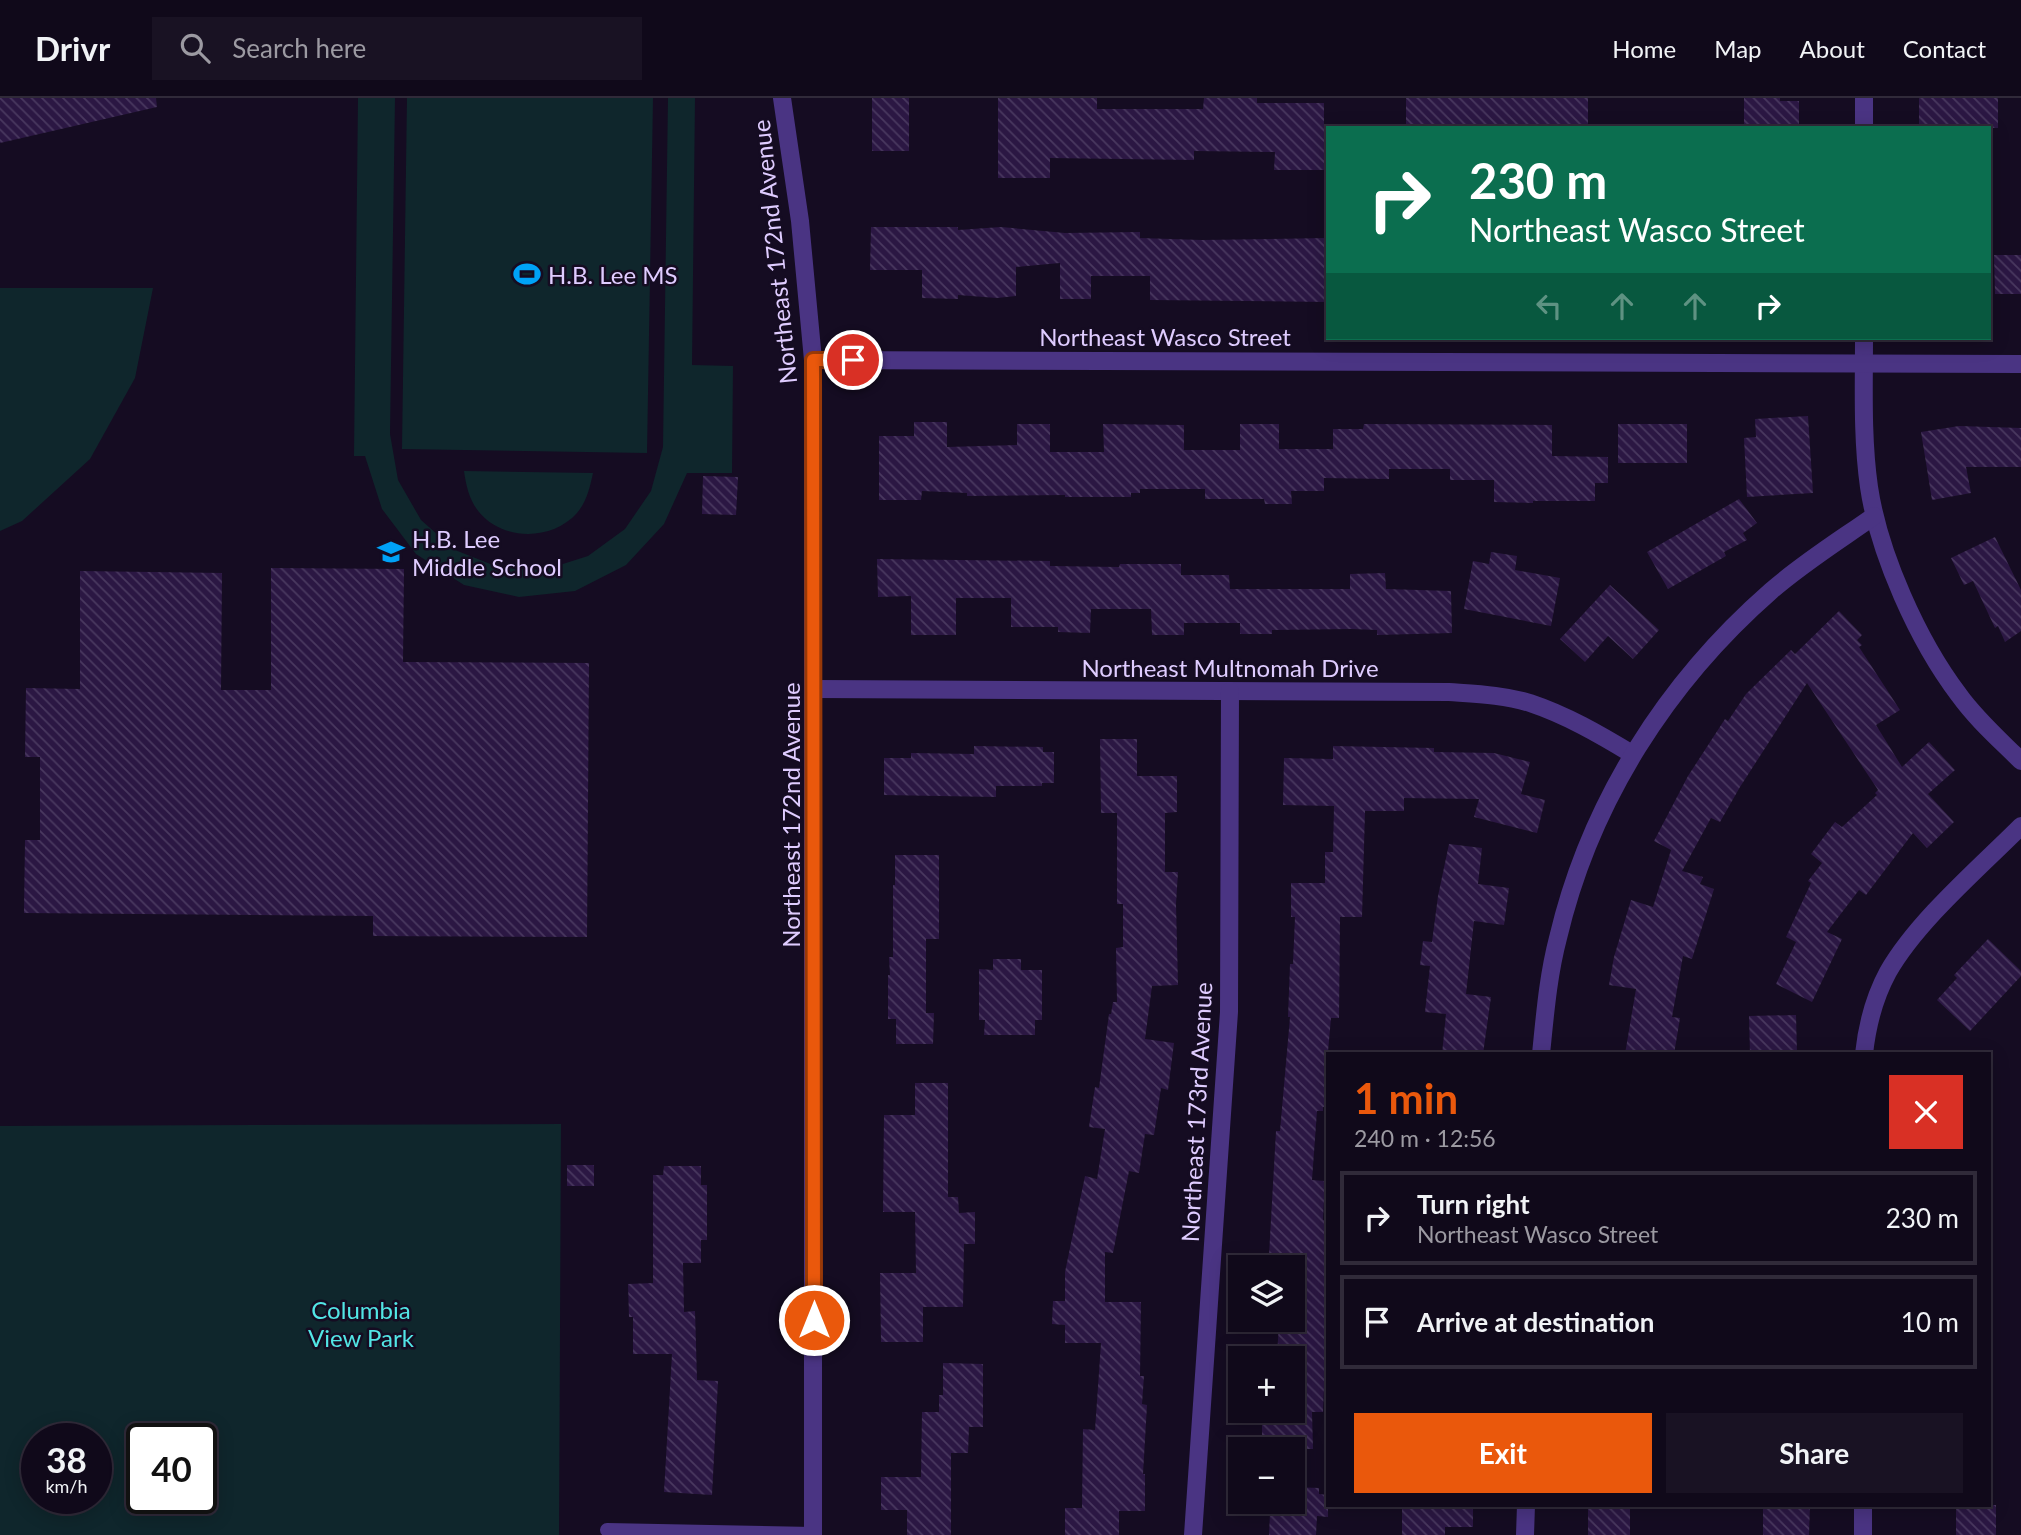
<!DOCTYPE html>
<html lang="en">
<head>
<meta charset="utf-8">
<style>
  body { margin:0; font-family:Lato,sans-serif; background:#191223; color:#f1f3f6; height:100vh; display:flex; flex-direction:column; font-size:26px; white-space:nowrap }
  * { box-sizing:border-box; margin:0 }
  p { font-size:23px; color:#9c9aa2 }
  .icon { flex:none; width:38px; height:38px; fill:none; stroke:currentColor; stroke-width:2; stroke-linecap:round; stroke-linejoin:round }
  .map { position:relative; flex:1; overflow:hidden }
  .side { position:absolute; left:1326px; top:954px; width:665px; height:455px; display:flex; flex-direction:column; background:#10091a; border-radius:0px; box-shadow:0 4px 18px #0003,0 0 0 2px #302a39 }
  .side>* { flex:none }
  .banner { position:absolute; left:1326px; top:28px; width:665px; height:214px; border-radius:0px; box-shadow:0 4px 18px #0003,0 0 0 2px #302a39; background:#0b6e4f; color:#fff; overflow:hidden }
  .tools { position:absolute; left:1228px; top:1157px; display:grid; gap:14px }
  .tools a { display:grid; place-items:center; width:77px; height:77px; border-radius:0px; background:#10091a; box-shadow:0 4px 18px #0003,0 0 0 2px #302a39; font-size:35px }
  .speed { position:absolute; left:21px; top:1325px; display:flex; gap:14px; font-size:35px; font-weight:700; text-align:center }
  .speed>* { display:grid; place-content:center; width:91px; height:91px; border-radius:50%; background:#10091a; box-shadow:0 4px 18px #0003,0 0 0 2px #302a39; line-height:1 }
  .speed small { font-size:18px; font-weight:400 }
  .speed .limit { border:4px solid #111; border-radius:10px; background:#fff; color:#111 }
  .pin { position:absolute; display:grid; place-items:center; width:60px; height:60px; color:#fff; margin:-30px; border:4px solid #fff; border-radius:50%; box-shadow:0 2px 7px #0007 }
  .me { position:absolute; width:77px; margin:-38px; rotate:0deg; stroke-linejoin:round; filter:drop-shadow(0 0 5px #0008) }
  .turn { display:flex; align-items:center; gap:24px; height:147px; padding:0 28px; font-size:32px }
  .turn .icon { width:91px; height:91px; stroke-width:2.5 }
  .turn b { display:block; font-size:49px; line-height:60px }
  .lanes { display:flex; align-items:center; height:66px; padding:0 28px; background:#0003; justify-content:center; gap:35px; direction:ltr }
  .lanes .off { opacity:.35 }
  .round { display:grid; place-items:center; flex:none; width:74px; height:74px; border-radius:0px; background:#191223 }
  .headline { display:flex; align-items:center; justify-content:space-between; height:119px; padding:0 28px }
  h1 { font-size:42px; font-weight:700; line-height:52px; color:#ea580c }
  .primary-button { display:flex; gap:14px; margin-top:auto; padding:14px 28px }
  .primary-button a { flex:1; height:80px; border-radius:0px; background:#ea580c; color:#fff; font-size:28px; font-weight:700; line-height:80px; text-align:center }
  .primary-button a+a { background:#191223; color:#f1f3f6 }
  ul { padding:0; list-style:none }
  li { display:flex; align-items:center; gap:21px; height:94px; margin:0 14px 10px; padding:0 14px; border:4px solid #302a39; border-radius:0px }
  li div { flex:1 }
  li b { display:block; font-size:26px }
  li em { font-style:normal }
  header { display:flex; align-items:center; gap:42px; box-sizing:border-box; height:98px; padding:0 35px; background:#10091a; border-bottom:2px solid #302a39 }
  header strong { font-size:33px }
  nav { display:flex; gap:38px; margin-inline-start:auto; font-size:24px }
  .search { width:490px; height:63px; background:#191223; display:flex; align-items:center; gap:18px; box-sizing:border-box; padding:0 24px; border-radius:0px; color:#9c9aa2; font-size:26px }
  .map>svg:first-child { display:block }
  .park { fill:#0f262c; fill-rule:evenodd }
  .building { fill:url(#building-back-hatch) }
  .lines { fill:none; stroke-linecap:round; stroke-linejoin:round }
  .service { stroke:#4a3483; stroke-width:14 }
  .minor { stroke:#4a3483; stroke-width:18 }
  .tertiary { stroke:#4a3483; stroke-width:18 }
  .route-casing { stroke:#983908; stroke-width:18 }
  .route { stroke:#ea580c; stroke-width:12 }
  .labels { text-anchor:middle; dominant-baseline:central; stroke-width:5; stroke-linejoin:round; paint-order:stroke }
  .street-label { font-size:24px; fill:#dfccff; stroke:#150c22 }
  .poi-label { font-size:24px; fill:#dfccff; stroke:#150c22; text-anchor:start }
  .park-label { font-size:24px; fill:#52e5e5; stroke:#150c22 }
</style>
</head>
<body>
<header>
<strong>Drivr</strong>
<div class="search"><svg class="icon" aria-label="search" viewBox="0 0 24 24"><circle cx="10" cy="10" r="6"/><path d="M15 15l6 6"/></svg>Search here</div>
<nav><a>Home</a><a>Map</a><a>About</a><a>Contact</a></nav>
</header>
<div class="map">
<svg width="2021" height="1437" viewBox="0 0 2021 1437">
  <defs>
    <pattern id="building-back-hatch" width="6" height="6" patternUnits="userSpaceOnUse" patternTransform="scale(1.75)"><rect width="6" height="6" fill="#2b1743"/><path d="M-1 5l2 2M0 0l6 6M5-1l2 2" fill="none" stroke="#49385f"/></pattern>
  </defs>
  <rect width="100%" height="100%" fill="#150c22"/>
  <g class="park">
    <polygon points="358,0 395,0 390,336 398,382 421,422 455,452 498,469 544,472 588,458 625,431 651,393 663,349 668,0 695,0 692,267 733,268 732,375 687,375 664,426 626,467 575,493 519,499 464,487 416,456 382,411 365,358 354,358"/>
    <polygon points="407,0 653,0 647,355 402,351"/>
    <polygon points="0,190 153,190 135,280 90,361 22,423 0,433"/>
    <path d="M464 373 593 375C590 389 587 403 577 415 552 443 503 443 479 414 469 402 466 387 464 373Z"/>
    <path d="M561 1026 559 1437H0V1028ZM96 1340V1400H37V1340ZM201 1340V1400H142V1340Z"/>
  </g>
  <g class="building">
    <polygon points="0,0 156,0 157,9 0,45"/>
    <rect x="872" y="0" width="37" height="53"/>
    <polygon points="998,0 1097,0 1097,11 1203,11 1204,0 1257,0 1257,5 1324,5 1324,72 1274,72 1275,54 1194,53 1194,62 1050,60 1050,80 998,80"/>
    <rect x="1406" y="0" width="182" height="30"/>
    <polygon points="1744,0 1780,0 1780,3 1799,3 1799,30 1744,30"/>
    <rect x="1919" y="0" width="79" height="30"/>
    <polygon points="871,129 958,129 958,132 1001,129 1065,135 1140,134 1140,140 1202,142 1328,140 1328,204 1150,202 1150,178 1091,178 1091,201 1060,201 1060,165 1016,169 1016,198 997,200 958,197 958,201 922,200 922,172 870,172"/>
    <polygon points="1994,157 2021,157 2021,196 1995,196"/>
    <polygon points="1808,318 1813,395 1747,399 1744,340 1756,339 1755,321"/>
    <polygon points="914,324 947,324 947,349 1017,347 1017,326 1050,326 1050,354 1104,354 1103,326 1184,327 1184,352 1240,352 1240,326 1279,326 1279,351 1333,351 1333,331 1363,331 1364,326 1552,327 1552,358 1608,359 1608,385 1595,385 1595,403 1533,403 1533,405 1494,404 1494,382 1450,382 1450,371 1389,371 1389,381 1324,380 1324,393 1291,393 1292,406 1265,406 1264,401 1205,401 1205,391 1140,391 1140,395 1131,395 1131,399 1065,399 1065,397 967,398 967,395 922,393 921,402 879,402 879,338 914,338"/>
    <rect x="1618" y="326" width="69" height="39"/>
    <polygon points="1959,328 2021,330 2021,369 1966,369 1971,395 1932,402 1921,334"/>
    <polygon points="703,378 738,379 736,417 702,416"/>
    <polygon points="1739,401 1757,425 1743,435 1747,442 1724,454 1726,458 1668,491 1647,454"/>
    <polygon points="1995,439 2021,492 2021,533 2005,544 1998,528 1995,530 1973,483 1964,487 1951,460"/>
    <polygon points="1491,454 1517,458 1515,472 1560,480 1551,528 1464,511 1473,463 1489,466"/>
    <polygon points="877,461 1050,463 1050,468 1119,469 1120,466 1181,466 1181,477 1229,477 1230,491 1350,491 1350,476 1385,475 1386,491 1451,493 1452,535 1377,537 1377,532 1351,531 1272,532 1272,536 1240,536 1240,525 1184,525 1184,537 1152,537 1151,511 1091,511 1090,535 1058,534 1058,529 1011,529 1011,500 956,500 956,537 911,537 911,498 878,499"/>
    <polygon points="271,470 404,471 403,564 589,565 587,839 373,838 373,818 24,815 25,742 40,742 40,659 25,659 26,590 80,591 80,473 222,475 221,592 271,592"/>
    <polygon points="1610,487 1659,532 1633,561 1608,538 1585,564 1560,541"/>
    <polygon points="1839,513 1862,537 1857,542 1862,547 1859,549 1900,612 1876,627 1902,669 1929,644 1955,672 1928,696 1954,724 1927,750 1913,735 1866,797 1859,792 1827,834 1842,841 1812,904 1776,886 1796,844 1786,839 1811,785 1808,783 1822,765 1811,756 1835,724 1842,729 1877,697 1875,695 1878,692 1807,585 1740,689 1720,724 1711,720 1682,773 1703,779 1700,786 1714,791 1692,861 1683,858 1672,919 1680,920 1674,956 1625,956 1636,891 1609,887 1614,859 1631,802 1653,809 1671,752 1654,743 1688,678 1725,621 1728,623 1746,596 1791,552 1795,556"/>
    <polygon points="1100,641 1137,641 1137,678 1177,678 1177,714 1165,715 1165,774 1178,774 1176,806 1178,887 1152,888 1145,941 1174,945 1168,992 1161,990 1154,1037 1145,1036 1139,1075 1129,1073 1113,1155 1105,1154 1105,1204 1141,1204 1140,1278 1144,1278 1142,1306 1147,1307 1143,1376 1145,1376 1145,1413 1119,1413 1119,1437 1065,1437 1065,1410 1082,1410 1083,1331 1095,1332 1101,1245 1065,1245 1065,1227 1052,1226 1053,1203 1065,1203 1065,1174 1085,1078 1097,1081 1105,1031 1089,1029 1095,989 1099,990 1109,916 1111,916 1113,904 1117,904 1116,850 1123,849 1123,806 1117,806 1117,715 1101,715"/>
    <polygon points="974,648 1043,649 1043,654 1054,654 1054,685 1042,685 1042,688 996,688 996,699 884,697 884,660 911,660 911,655 974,656"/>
    <polygon points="1333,648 1434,650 1434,654 1494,655 1530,664 1521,696 1545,702 1537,735 1474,719 1479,701 1404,700 1404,713 1365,713 1362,819 1340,819 1339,920 1331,920 1326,976 1328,977 1328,1010 1323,1009 1323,1013 1317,1013 1312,1082 1325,1083 1323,1122 1328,1122 1328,1241 1326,1241 1323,1314 1312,1314 1313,1351 1266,1351 1266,1348 1262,1348 1262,1312 1293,1312 1293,1260 1277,1260 1279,1222 1293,1222 1293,1158 1269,1157 1276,1033 1280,1033 1290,919 1288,919 1290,866 1293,866 1295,819 1291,819 1291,785 1325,785 1325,754 1333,754 1334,708 1283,707 1284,660 1333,661"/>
    <polygon points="1449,746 1482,750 1478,786 1509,790 1504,827 1474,823 1466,896 1491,899 1483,956 1442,956 1446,916 1425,914 1430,868 1420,867 1423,843 1432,844 1438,798"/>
    <polygon points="895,757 939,757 939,841 926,841 926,915 934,915 933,946 896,946 896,921 888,921 888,877 890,877 889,859 893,859 893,787 895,787"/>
    <polygon points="1988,841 2021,873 2021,878 1970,933 1937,902 1957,880 1954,877"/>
    <polygon points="993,861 1021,861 1021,872 1042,872 1042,922 1035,922 1035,937 984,937 985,922 979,922 979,871 993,872"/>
    <polygon points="1796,917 1797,956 1750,956 1749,918"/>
    <polygon points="915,985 948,985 948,1099 958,1099 959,1115 975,1114 975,1146 964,1146 963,1209 923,1209 923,1244 881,1244 880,1175 916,1175 915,1114 883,1114 884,1017 915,1017"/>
    <rect x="567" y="1067" width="27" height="21"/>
    <polygon points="664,1068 701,1068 701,1087 707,1087 707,1142 701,1142 701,1165 683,1165 684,1214 695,1213 697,1282 718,1283 712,1397 664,1394 672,1256 633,1256 633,1219 629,1219 628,1186 653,1185 653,1077 663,1077"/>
    <polygon points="943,1265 983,1266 983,1329 969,1329 968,1355 951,1355 951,1437 907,1437 907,1412 881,1412 881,1379 921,1379 922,1314 939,1314 939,1297 943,1297"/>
    <polygon points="1293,1389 1319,1390 1319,1396 1328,1397 1328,1419 1317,1418 1316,1437 1269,1437 1270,1414 1263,1414 1264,1404 1293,1404"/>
    <polygon points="1402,1407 1473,1407 1473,1429 1445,1429 1445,1437 1402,1437"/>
    <rect x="1588" y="1407" width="42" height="30"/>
    <polygon points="1763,1407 1810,1407 1809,1437 1763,1437"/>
    <rect x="1956" y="1407" width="40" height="30"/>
  </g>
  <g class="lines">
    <polyline class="service" points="607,1432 813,1436"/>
    <g class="minor">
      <polyline points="1864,30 1864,0"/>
      <path d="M1864 240C1864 289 1862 340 1869 389 1879 456 1918 543 1959 597 1977 622 2000 642 2021 663"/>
      <polyline points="813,262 2021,266"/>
      <path d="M815 591 1449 594C1476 596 1504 597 1530 605 1566 617 1599 636 1632 656"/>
      <path d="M1541 956C1545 917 1548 878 1558 840 1590 704 1667 584 1771 493 1803 465 1840 442 1874 418"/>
      <path d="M1864 956C1867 928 1875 898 1888 874 1917 823 1979 770 2021 728"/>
      <polyline points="1863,1407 1863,1437"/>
      <polyline points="1193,1437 1229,914 1230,593"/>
      <polyline points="1525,1437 1526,1407"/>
    </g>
    <polyline class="tertiary" points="782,0 800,123 813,262 813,1437"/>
  </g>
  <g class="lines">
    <defs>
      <polyline id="route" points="814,1222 813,262 853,262"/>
    </defs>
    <use href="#route" class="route-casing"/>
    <use href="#route" class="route"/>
  </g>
  <defs>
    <symbol id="stadium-bare" viewBox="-9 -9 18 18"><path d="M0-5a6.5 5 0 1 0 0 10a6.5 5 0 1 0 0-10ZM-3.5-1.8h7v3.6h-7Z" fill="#00a2f7" stroke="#150c22" stroke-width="2.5" paint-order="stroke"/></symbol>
    <symbol id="school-bare" viewBox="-9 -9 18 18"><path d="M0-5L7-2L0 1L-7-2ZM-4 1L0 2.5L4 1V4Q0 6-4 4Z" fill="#00a2f7" stroke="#150c22" stroke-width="2.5" paint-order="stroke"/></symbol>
  </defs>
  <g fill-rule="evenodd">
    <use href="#stadium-bare" x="508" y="157" width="38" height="38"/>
    <use href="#school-bare" x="372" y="435" width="38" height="38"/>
  </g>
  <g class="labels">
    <g class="street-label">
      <text transform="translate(774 154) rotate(-96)">Northeast 172nd Avenue</text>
      <text x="1165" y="238">Northeast Wasco Street</text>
      <text x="1230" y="569">Northeast Multnomah Drive</text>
      <text transform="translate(790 717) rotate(-90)">Northeast 172nd Avenue</text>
      <text transform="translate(1196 1014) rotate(-87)">Northeast 173rd Avenue</text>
    </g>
    <g class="poi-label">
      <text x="548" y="176">H.B. Lee MS</text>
      <text x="412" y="440">H.B. Lee<tspan x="412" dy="28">Middle School</tspan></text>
    </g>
    <g class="park-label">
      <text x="361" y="1211">Columbia<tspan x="361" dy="28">View Park</tspan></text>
    </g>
  </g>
</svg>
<div class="tools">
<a><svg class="icon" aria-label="layers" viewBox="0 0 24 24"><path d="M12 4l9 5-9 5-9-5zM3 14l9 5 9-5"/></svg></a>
<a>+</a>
<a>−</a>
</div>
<div class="speed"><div>38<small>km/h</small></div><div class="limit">40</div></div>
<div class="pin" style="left:853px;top:262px;background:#d93025"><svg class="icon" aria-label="arrive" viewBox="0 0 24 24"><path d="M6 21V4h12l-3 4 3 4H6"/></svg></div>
<svg class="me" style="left:814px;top:1222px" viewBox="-20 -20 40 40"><circle r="17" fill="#ea580c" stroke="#fff" stroke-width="3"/><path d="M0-11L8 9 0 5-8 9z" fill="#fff"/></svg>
<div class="banner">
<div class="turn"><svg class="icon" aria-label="right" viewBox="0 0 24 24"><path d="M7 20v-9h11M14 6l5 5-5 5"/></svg><div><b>230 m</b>Northeast Wasco Street</div></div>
<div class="lanes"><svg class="icon off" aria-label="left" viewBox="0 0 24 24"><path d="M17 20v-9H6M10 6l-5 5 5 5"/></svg><svg class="icon off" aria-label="ahead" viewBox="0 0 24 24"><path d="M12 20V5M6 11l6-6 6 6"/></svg><svg class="icon off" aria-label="ahead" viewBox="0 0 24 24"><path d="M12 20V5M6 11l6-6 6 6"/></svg><svg class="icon" aria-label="right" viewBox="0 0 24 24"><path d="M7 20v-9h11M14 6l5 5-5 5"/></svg></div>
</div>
<section class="side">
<div class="headline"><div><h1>1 min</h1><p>240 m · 12:56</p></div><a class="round" style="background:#d93025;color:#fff"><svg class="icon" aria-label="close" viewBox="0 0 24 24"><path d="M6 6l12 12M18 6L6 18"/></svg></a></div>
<ul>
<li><svg class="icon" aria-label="right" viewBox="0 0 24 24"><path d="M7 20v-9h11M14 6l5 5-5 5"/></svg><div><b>Turn right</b><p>Northeast Wasco Street</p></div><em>230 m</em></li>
<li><svg class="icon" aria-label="arrive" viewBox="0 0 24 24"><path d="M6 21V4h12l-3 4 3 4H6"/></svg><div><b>Arrive at destination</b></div><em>10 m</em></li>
</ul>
<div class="primary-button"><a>Exit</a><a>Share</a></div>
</section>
</div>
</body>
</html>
